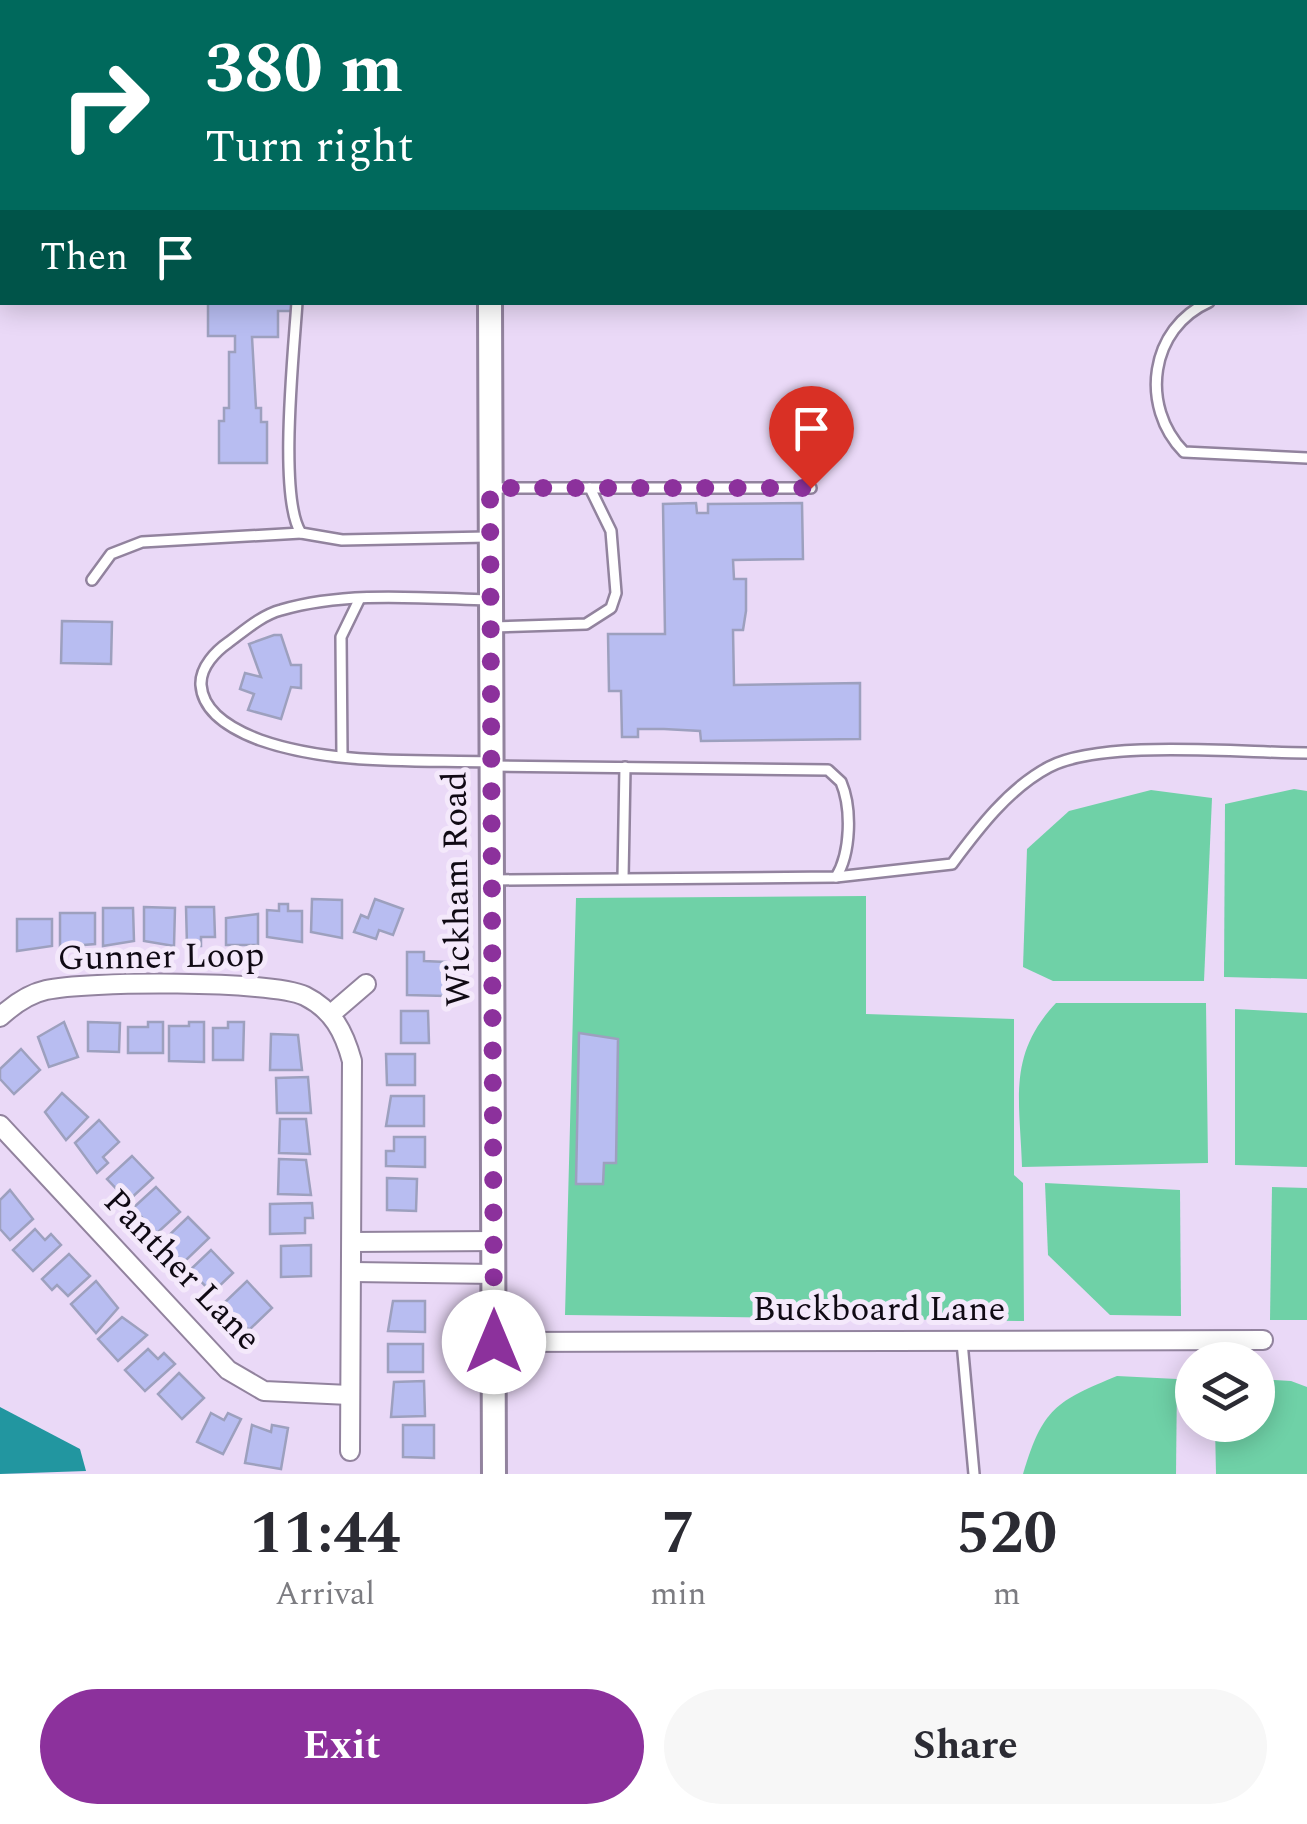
<!DOCTYPE html>
<html lang="en">
<head>
<meta charset="utf-8">
<style>
  body { margin:0; font-family:Spectral,serif; background:#f7f7f7; color:#2b2b33; height:100vh; display:flex; flex-direction:column; font-size:38px; white-space:nowrap }
  * { box-sizing:border-box; margin:0 }
  p { font-size:32px; color:#7c7c81 }
  .icon { flex:none; width:55px; height:55px; fill:none; stroke:currentColor; stroke-width:2; stroke-linecap:round; stroke-linejoin:round }
  .map { position:relative; height:1474px; overflow:hidden }
  .side { display:flex; flex-direction:column; background:#fff; flex:1 }
  .side>* { flex:none }
  .hud { position:absolute; left:0px; top:0px; width:1308px; height:305px; box-shadow:0 5px 25px #0003; background:#00695c; color:#fff; overflow:hidden }
  .buttons { position:absolute; left:1175px; top:1342px; display:grid; gap:20px }
  .buttons a { display:grid; place-items:center; width:100px; height:100px; border-radius:50%; background:#fff; box-shadow:0 5px 25px #0003; font-size:50px }
  .pin { position:absolute; display:grid; place-items:center; width:85px; height:85px; color:#fff; margin:-102px -42px; border-radius:50% 50% 50% 0; rotate:-45deg; box-shadow:0 0 10px #0007 }
  .pin .icon { rotate:45deg }
  .me { position:absolute; width:110px; margin:-55px; rotate:0deg; stroke-linejoin:round; filter:drop-shadow(0 0 8px #0008) }
  .turn { display:flex; align-items:center; gap:35px; height:210px; padding:0 40px; font-size:45px }
  .turn .icon { width:130px; height:130px; stroke-width:2.5 }
  .turn b { display:block; font-size:70px; line-height:85px }
  .then { display:flex; align-items:center; height:95px; padding:0 40px; background:#0003; gap:20px; font-size:38px }
  .eta { display:flex; justify-content:space-evenly; align-items:center; height:170px; text-align:center }
  .eta b { font-size:60px; font-weight:700; line-height:70px }
  .action { display:flex; gap:20px; margin-top:auto; padding:20px 40px }
  .action a { flex:1; height:115px; border-radius:60px; background:#8c319c; color:#fff; font-size:40px; font-weight:700; line-height:115px; text-align:center }
  .action a+a { background:#f7f7f7; color:#2b2b33 }
  .map>svg:first-child { display:block }
  .green { fill:#6fd1a7 }
  .water { fill:#2296a0 }
  .building { fill:#b8bdf1; stroke:#9da0be; stroke-width:2.5 }
  .lines { fill:none; stroke-linecap:round; stroke-linejoin:round }
  .service-casing { stroke:#92839e; stroke-width:14 }
  .minor-casing { stroke:#92839e; stroke-width:22 }
  .tertiary-casing { stroke:#92839e; stroke-width:28 }
  .service { stroke:#fff; stroke-width:9 }
  .minor { stroke:#fff; stroke-width:18 }
  .tertiary { stroke:#fff; stroke-width:22 }
  .route { stroke:#8c319c; stroke-width:18; stroke-dasharray:0 32.4 }
  .labels { text-anchor:middle; dominant-baseline:central; stroke-width:10; stroke-linejoin:round; paint-order:stroke }
  .street-label { font-size:35px; fill:#100a14; stroke:#f4e9fb }
</style>
</head>
<body>
<div class="map">
<svg width="1307" height="1474" viewBox="0 0 1307 1474">
  <rect width="100%" height="100%" fill="#ead9f7"/>
  <g class="green">
    <polygon points="1294,789 1307,791 1307,979 1224,977 1225,804"/>
    <polygon points="1151,790 1212,798 1204,981 1053,981 1023,967 1027,849 1069,811"/>
    <polygon points="866,896 866,1014 1014,1019 1014,1175 1023,1183 1024,1321 565,1315 576,898"/>
    <path d="M1056 1003H1206L1208 1163 1022 1167C1020 1100 1007 1055 1056 1003Z"/>
    <polygon points="1235,1009 1307,1013 1307,1167 1235,1165"/>
    <polygon points="1045,1183 1180,1190 1181,1316 1110,1315 1048,1255"/>
    <polygon points="1272,1187 1307,1188 1307,1320 1270,1320"/>
    <path d="M1117 1376 1177 1379 1176 1474H1023C1042 1409 1056 1401 1117 1376Z"/>
    <polygon points="1258,1379 1291,1381 1307,1387 1307,1474 1216,1474 1215,1425 1258,1425"/>
  </g>
  <polygon class="water" points="0,1407 80,1449 86,1471 0,1474"/>
  <g class="building">
    <polygon points="208,302 292,302 292,311 278,311 278,337 252,337 256,408 261,408 261,422 267,422 267,463 219,463 219,421 224,421 224,408 229,408 229,352 235,352 235,336 208,336"/>
    <polygon points="696,503 697,513 708,513 708,504 802,503 803,559 733,560 734,579 746,579 746,611 743,630 733,630 734,685 860,683 860,739 701,741 700,731 664,729 638,729 638,737 622,737 621,691 609,691 608,634 665,634 663,504"/>
    <polygon points="62,621 112,622 111,664 61,663"/>
    <polygon points="274,635 281,635 291,665 301,665 301,688 291,687 281,719 248,710 254,694 240,689 245,673 261,677 249,644"/>
    <polygon points="312,899 342,900 342,938 311,932"/>
    <polygon points="375,899 403,909 393,935 379,930 376,939 354,932 361,915 368,918"/>
    <polygon points="279,904 288,904 288,911 302,911 302,942 267,937 267,910 279,911"/>
    <polygon points="144,907 175,908 174,946 144,941"/>
    <polygon points="186,907 214,907 215,937 201,937 201,946 187,946"/>
    <polygon points="103,908 133,908 134,941 103,946"/>
    <polygon points="60,913 95,913 95,944 60,947"/>
    <polygon points="258,914 258,945 226,945 226,918"/>
    <polygon points="17,919 52,919 52,946 17,951"/>
    <polygon points="407,952 424,952 424,961 446,962 446,996 407,995"/>
    <polygon points="401,1011 428,1011 429,1043 401,1043"/>
    <polygon points="64,1022 78,1057 49,1067 38,1037"/>
    <polygon points="88,1022 120,1023 119,1052 88,1051"/>
    <polygon points="148,1022 163,1022 163,1053 128,1053 128,1027 148,1027"/>
    <polygon points="189,1022 204,1022 204,1062 169,1061 169,1026 189,1026"/>
    <polygon points="228,1022 244,1022 243,1060 213,1060 213,1028 228,1028"/>
    <polygon points="579,1033 618,1039 616,1163 604,1163 603,1184 576,1184"/>
    <polygon points="271,1034 298,1035 302,1070 270,1070"/>
    <polygon points="21,1049 40,1070 14,1094 0,1079 0,1069"/>
    <polygon points="386,1054 415,1054 415,1085 387,1085"/>
    <polygon points="308,1077 311,1113 277,1113 276,1078"/>
    <polygon points="62,1093 88,1117 66,1140 45,1112"/>
    <polygon points="391,1096 424,1096 424,1126 386,1126"/>
    <polygon points="280,1119 306,1119 310,1154 279,1153"/>
    <polygon points="99,1120 119,1142 103,1157 108,1163 97,1173 75,1143"/>
    <polygon points="394,1137 425,1137 425,1167 386,1166 386,1151 394,1151"/>
    <polygon points="132,1156 153,1178 128,1201 107,1179"/>
    <polygon points="279,1159 306,1160 311,1195 278,1194"/>
    <polygon points="387,1178 417,1179 416,1211 387,1210"/>
    <polygon points="156,1187 180,1212 157,1233 133,1208"/>
    <polygon points="10,1190 33,1219 10,1240 0,1229 0,1200"/>
    <polygon points="312,1203 313,1218 305,1218 305,1233 270,1234 270,1204"/>
    <polygon points="188,1217 209,1238 183,1263 163,1241"/>
    <polygon points="35,1229 45,1240 51,1234 61,1245 33,1271 13,1250"/>
    <polygon points="311,1245 311,1276 281,1277 281,1246"/>
    <polygon points="211,1250 233,1273 212,1293 190,1270"/>
    <polygon points="69,1254 90,1276 68,1296 57,1285 52,1290 42,1279"/>
    <polygon points="96,1281 118,1308 96,1333 71,1304"/>
    <polygon points="247,1281 272,1308 249,1330 223,1304"/>
    <polygon points="393,1301 425,1301 425,1332 388,1331"/>
    <polygon points="122,1317 147,1335 118,1361 98,1339"/>
    <rect x="388" y="1344" width="35" height="28"/>
    <polygon points="148,1349 158,1359 164,1353 175,1364 145,1391 125,1370"/>
    <polygon points="179,1373 204,1398 182,1419 158,1394"/>
    <polygon points="424,1381 425,1416 391,1417 394,1382"/>
    <polygon points="211,1413 224,1420 228,1413 241,1419 223,1454 197,1442"/>
    <polygon points="252,1425 271,1432 272,1425 288,1428 281,1469 245,1463"/>
    <polygon points="403,1425 434,1425 434,1458 403,1457"/>
  </g>
  <g class="lines">
    <defs>
      <g id="service">
        <polyline points="1305,258 1307,256"/>
        <path d="M297 302C294 350 278 498 301 533L342 540 487 537"/>
        <path d="M1209 302C1150 328 1139 406 1184 452L1307 458"/>
        <polyline points="491,488 590,488 611,531 616,593 611,608 586,624 492,627"/>
        <polyline points="590,488 811,488"/>
        <polyline points="92,580 111,554 142,542 301,533"/>
        <path d="M487 600C421 598 346 591 281 610 262 615 245 630 229 642 216 651 200 667 201 685 203 714 236 731 260 740 331 765 414 760 488 762"/>
        <polyline points="342,755 341,637 359,600"/>
        <path d="M493 766 828 770 841 782C852 808 851 853 836 877L495 880"/>
        <path d="M836 877 952 864C978 829 1009 788 1049 767 1103 739 1242 753 1307 753"/>
        <polyline points="623,878 625,767"/>
        <polyline points="962,1342 974,1474"/>
      </g>
      <g id="minor">
        <polyline points="331,1014 366,984"/>
        <path d="M0 1017C13 1005 28 994 46 990 84 981 272 980 305 996 333 1010 344 1032 352 1061L350 1451"/>
        <polyline points="0,1125 228,1370 264,1391 349,1395"/>
        <polyline points="352,1242 495,1241"/>
        <polyline points="353,1272 495,1274"/>
        <polyline points="495,1342 1263,1340"/>
      </g>
      <g id="tertiary">
        <polyline points="492,2 492,0"/>
        <polyline points="490,302 494,1474"/>
      </g>
    </defs>
    <use href="#service" class="service-casing"/>
    <use href="#minor" class="minor-casing"/>
    <use href="#tertiary" class="tertiary-casing"/>
    <use href="#service" class="service"/>
    <use href="#minor" class="minor"/>
    <use href="#tertiary" class="tertiary"/>
  </g>
  <g class="lines">
    <polyline class="route" points="494,1342 490,488 811,488"/>
  </g>
  <g class="labels">
    <g class="street-label">
      <text transform="translate(457 889) rotate(-91)">Wickham Road</text>
      <text transform="translate(161 957) rotate(-1)">Gunner Loop</text>
      <text transform="translate(182 1270) rotate(46)">Panther Lane</text>
      <text x="879" y="1309">Buckboard Lane</text>
    </g>
  </g>
</svg>
<div class="buttons">
<a><svg class="icon" aria-label="layers" viewBox="0 0 24 24"><path d="M12 4l9 5-9 5-9-5zM3 14l9 5 9-5"/></svg></a>
</div>
<div class="pin" style="left:811px;top:488px;background:#d93025"><svg class="icon" aria-label="arrive" viewBox="0 0 24 24"><path d="M6 21V4h12l-3 4 3 4H6"/></svg></div>
<svg class="me" style="left:494px;top:1342px" viewBox="-20 -20 40 40"><circle r="19" fill="#fff"/><path d="M0-13L10 11 0 6-10 11z" fill="#8c319c"/></svg>
<div class="hud">
<div class="turn"><svg class="icon" aria-label="right" viewBox="0 0 24 24"><path d="M7 20v-9h11M14 6l5 5-5 5"/></svg><div><b>380 m</b>Turn right</div></div>
<div class="then">Then<svg class="icon" aria-label="arrive" viewBox="0 0 24 24"><path d="M6 21V4h12l-3 4 3 4H6"/></svg></div>
</div>
</div>
<section class="side">
<div class="eta">
<div><b>11:44</b><p>Arrival</p></div>
<div><b>7</b><p>min</p></div>
<div><b>520</b><p>m</p></div>
</div>
<div class="action"><a>Exit</a><a>Share</a></div>
</section>
</body>
</html>
